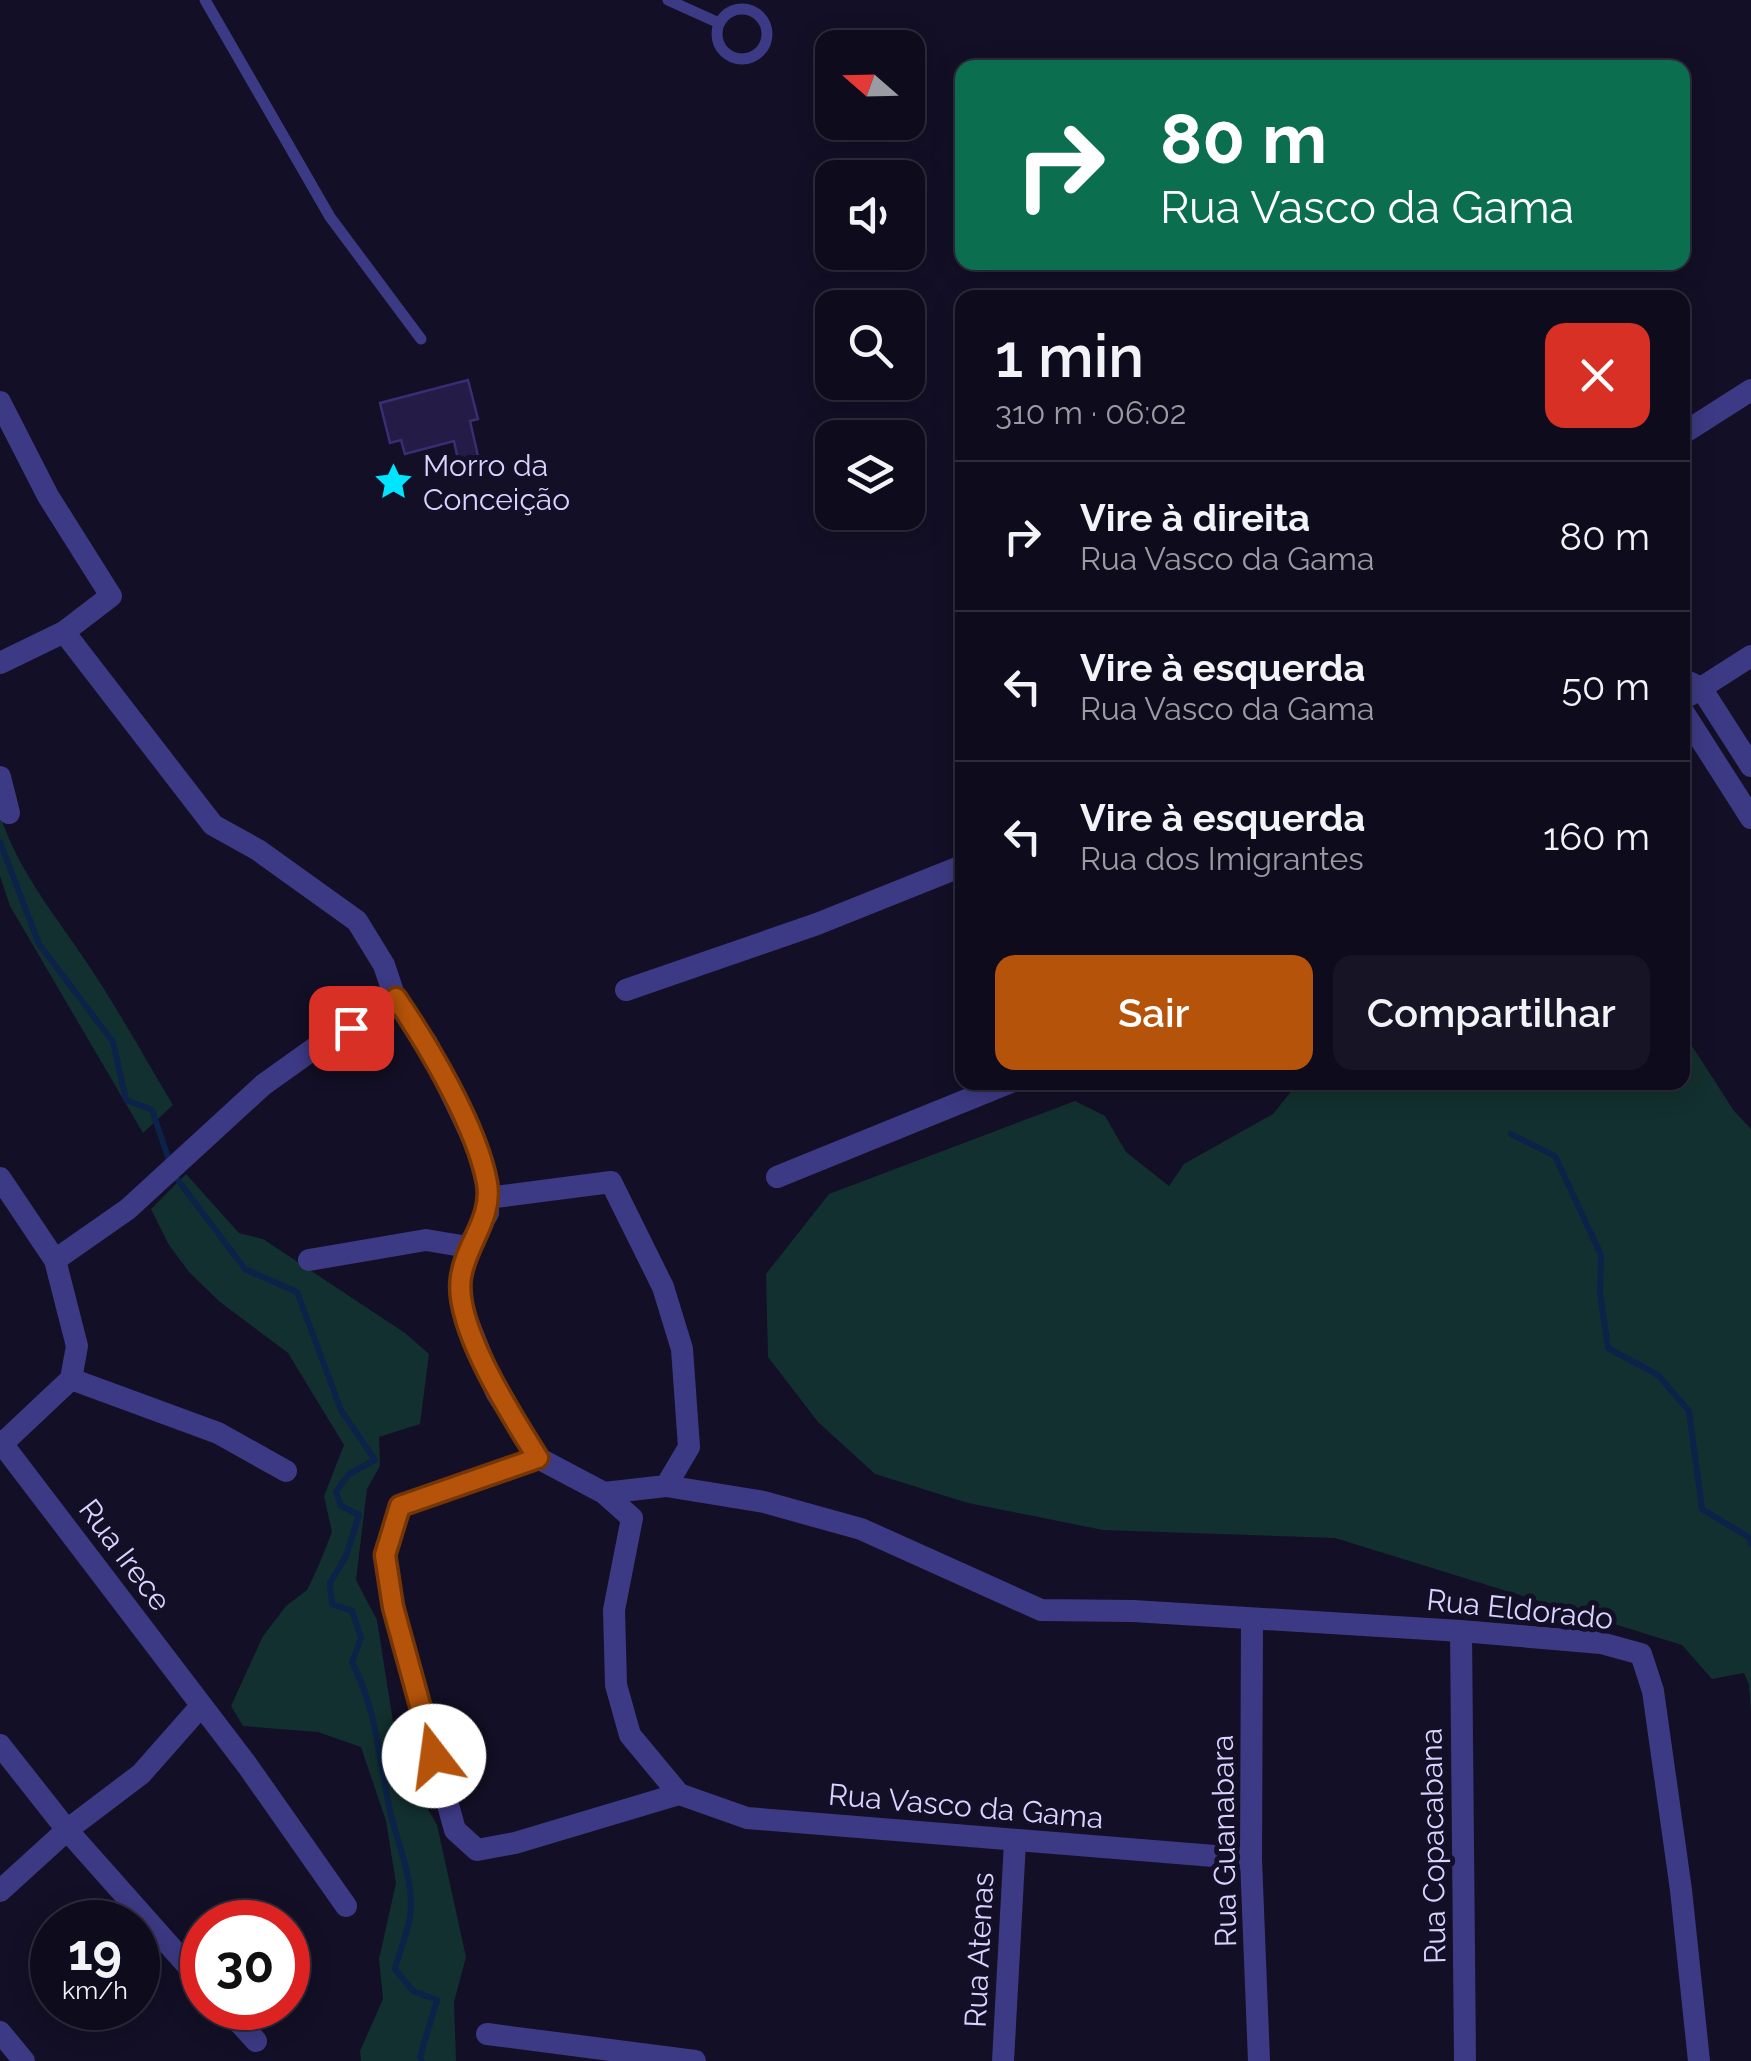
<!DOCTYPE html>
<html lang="pt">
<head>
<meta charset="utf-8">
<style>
  body { margin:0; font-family:Raleway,sans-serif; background:#171425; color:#f1f3f6; height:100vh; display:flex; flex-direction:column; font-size:38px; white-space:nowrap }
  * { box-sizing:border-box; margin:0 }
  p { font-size:32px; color:#9b9ba3 }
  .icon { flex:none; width:55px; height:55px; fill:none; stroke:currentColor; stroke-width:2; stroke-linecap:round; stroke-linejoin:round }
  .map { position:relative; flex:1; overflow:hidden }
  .drawer { position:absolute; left:955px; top:290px; width:735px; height:800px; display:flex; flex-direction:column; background:#0e0b1c; border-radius:20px; box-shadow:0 5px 25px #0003,0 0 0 2px #2e2b3b }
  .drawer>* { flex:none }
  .guide { position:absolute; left:955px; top:60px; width:735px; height:210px; border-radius:20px; box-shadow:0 5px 25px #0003,0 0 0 2px #2e2b3b; background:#0b6e4f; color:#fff; overflow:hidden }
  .needle { width:65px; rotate:290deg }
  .controls { position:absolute; left:815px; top:30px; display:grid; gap:20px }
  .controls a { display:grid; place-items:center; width:110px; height:110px; border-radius:20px; background:#0e0b1c; box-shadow:0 5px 25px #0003,0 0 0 2px #2e2b3b; font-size:50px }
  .speed { position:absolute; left:30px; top:1900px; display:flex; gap:20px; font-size:50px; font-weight:700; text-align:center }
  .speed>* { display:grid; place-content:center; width:130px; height:130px; border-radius:50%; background:#0e0b1c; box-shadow:0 5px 25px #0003,0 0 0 2px #2e2b3b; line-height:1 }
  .speed small { font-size:25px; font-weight:400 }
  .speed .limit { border:15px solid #d22; background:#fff; color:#111 }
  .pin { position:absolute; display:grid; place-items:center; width:85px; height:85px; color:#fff; margin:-42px; border-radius:20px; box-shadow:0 5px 15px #0006 }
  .me { position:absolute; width:110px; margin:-55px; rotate:345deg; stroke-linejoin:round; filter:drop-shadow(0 0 8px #0008) }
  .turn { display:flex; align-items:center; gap:35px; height:210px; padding:0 40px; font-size:45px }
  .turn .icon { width:130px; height:130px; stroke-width:2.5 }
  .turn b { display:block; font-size:70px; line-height:85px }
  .round { display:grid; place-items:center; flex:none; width:105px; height:105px; border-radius:20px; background:#171425 }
  .overview { display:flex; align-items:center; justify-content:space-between; height:170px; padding:0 40px }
  h1 { font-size:60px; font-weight:600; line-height:75px }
  .action { display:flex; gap:20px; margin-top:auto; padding:20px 40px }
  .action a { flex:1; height:115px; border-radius:20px; background:#b45309; color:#fff; font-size:40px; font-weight:600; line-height:115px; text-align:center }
  .action a+a { background:#171425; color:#f1f3f6 }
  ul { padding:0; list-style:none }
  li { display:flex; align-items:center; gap:30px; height:150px; padding:0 40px; border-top:2px solid #2e2b3b }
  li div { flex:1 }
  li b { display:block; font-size:38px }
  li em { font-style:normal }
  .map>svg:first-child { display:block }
  .green { fill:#12302f }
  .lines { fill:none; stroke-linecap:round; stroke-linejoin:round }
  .stream { stroke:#0c2248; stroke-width:6 }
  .building { fill:#241b47; stroke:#3b2d73; stroke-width:2.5 }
  .service { stroke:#3d3a85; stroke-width:11 }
  .minor { stroke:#3d3a85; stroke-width:22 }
  .route-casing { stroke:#753606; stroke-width:25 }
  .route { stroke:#b45309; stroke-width:18 }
  .labels { text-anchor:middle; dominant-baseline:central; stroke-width:10; stroke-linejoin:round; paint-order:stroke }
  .poi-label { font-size:30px; fill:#d9d4ff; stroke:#130f26; text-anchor:start }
  .street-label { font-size:30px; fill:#d9d4ff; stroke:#130f26 }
</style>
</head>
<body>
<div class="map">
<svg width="1751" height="2061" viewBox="0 0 1751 2061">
  <rect width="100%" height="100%" fill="#130f26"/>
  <g class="green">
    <path d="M0 815C17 867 50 909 81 954 114 1002 143 1055 173 1105L143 1133 10 906 0 876Z"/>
    <polygon points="1683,1032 1734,1111 1751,1129 1751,1714 1749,1685 1744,1673 1712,1679 1682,1645 1335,1538 1103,1530 968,1503 875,1474 818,1422 768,1357 766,1274 829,1194 1075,1101 1105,1116 1126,1152 1169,1186 1184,1164 1273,1114 1298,1083 1682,1082"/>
    <polygon points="186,1174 239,1233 263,1239 405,1333 429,1354 420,1424 379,1437 380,1466 367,1489 356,1580 377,1620 395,1734 413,1782 437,1825 466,1957 454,2002 456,2061 361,2061 360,2051 383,1999 379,1959 396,1883 386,1821 361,1747 318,1732 243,1726 231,1706 263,1636 286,1606 307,1590 318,1567 332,1532 324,1496 344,1445 288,1353 220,1302 189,1272 169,1245 151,1209"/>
  </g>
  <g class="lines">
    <g class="stream">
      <polyline points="0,842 39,944 113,1042 126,1100 152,1110 170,1163"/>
      <polyline points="1511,1134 1555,1156 1601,1255 1600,1293 1608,1348 1658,1375 1689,1411 1702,1509 1750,1538 1751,1544"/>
      <path d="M174 1175 245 1269 297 1292 341 1410 375 1460 349 1474 336 1492 341 1506 359 1515 346 1556 330 1583 332 1604 352 1611 361 1638 352 1662C377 1710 379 1760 390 1811 397 1841 410 1871 411 1902 412 1923 400 1949 395 1969L413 1991 437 2000 420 2057 422 2061"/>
    </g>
  </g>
  <polygon class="building" points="468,380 478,419 470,421 480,465 460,469 454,441 405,454 401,440 390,443 380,403"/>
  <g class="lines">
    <g class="service">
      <polyline points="205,0 330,217 421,339"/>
      <polyline points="668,0 719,23"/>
      <circle cx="742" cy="34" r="25"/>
    </g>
    <g class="minor">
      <polyline points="0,402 48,496 111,596 64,632 0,663"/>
      <polyline points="1682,434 1751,390"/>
      <polyline points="64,632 213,825 258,850 357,921 384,965 395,998 427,1043 479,1152 487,1185 488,1213 468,1247 460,1280 462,1307 496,1392 538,1458 604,1493 632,1518 614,1610 616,1685 630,1735 679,1794 747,1818 1251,1859"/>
      <polyline points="1682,679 1701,688 1751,766"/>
      <polyline points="1690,695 1751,656"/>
      <polyline points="1682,710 1751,818"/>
      <polyline points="0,777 9,813"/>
      <polyline points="626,990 817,924 962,866"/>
      <polyline points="777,1177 1011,1082"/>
      <polyline points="0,1178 55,1260 77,1346 71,1379 2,1444"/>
      <polyline points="488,1198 611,1182 663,1287 682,1349 689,1447 666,1486 604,1493"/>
      <polyline points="55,1260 128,1209 263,1085 319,1045 384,1012 395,998"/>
      <polyline points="309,1260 426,1240 468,1247"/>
      <polyline points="71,1379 218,1433 286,1471"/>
      <polyline points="0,1441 247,1765 346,1906"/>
      <polyline points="538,1458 400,1505 385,1555 393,1607 455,1830 477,1850 515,1843 679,1794"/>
      <polyline points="666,1486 764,1502 861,1529 1041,1610 1133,1611 1461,1631 1601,1643 1641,1654 1653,1691 1681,1890 1699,2061"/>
      <polyline points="1252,1619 1251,1859 1259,2061"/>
      <polyline points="1461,1631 1465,2061"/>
      <polyline points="0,1745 67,1830 202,1982"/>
      <polyline points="0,1891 67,1830 141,1774 201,1706"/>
      <polyline points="226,2008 256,2041"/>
      <polyline points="0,2032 24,2061"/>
      <polyline points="487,2034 695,2061"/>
      <polyline points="1003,2061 1015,1842"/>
    </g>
  </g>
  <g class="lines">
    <defs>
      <path id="route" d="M351 1028 384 1012 396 998C428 1045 477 1127 487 1183 493 1219 466 1243 461 1277 453 1326 512 1416 538 1458L400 1506 385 1555 393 1607 434 1756"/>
    </defs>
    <use href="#route" class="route-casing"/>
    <use href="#route" class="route"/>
  </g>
  <defs>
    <symbol id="sight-bare" viewBox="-9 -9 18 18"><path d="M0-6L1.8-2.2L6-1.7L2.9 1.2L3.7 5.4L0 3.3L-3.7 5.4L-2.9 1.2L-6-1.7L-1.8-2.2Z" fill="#00e5ff" stroke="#130f26" stroke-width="2.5" paint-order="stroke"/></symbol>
  </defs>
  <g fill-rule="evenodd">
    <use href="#sight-bare" x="366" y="454" width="55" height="55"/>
  </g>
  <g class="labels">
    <g class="poi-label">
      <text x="423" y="465">Morro da<tspan x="423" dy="34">Conceição</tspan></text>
    </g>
    <g class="street-label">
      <text transform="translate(125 1555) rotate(53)">Rua Irece</text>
      <text transform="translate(1520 1609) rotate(6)">Rua Eldorado</text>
      <text transform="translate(966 1806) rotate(5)">Rua Vasco da Gama</text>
      <text transform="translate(1224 1841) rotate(-91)">Rua Guanabara</text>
      <text transform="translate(1433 1846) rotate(-91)">Rua Copacabana</text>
      <text transform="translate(979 1950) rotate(-87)">Rua Atenas</text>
    </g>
  </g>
</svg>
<div class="controls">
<a><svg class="needle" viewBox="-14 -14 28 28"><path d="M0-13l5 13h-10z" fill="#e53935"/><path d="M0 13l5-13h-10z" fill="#9b9ba3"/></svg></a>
<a><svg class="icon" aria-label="sound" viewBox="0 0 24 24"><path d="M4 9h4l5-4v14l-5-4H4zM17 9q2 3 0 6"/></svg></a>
<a><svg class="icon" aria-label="search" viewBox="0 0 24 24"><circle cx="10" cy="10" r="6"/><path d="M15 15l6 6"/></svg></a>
<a><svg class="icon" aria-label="layers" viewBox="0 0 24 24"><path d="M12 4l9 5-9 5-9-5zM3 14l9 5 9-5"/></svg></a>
</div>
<div class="speed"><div>19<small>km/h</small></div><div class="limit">30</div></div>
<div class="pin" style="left:351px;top:1028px;background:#d93025"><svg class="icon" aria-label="arrive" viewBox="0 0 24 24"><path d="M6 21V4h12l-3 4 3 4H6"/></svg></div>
<svg class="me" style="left:434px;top:1756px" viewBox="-20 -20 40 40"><circle r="19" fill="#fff"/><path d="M0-13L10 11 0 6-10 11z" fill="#b45309"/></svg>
<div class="guide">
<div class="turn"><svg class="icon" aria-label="right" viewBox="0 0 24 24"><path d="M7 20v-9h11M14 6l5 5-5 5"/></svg><div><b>80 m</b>Rua Vasco da Gama</div></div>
</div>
<section class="drawer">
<div class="overview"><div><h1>1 min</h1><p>310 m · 06:02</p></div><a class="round" style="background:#d93025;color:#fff"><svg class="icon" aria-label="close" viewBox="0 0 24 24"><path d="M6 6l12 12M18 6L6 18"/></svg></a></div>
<ul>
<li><svg class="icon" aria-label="right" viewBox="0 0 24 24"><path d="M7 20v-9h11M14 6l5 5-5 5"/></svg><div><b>Vire à direita</b><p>Rua Vasco da Gama</p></div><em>80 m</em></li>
<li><svg class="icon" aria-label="left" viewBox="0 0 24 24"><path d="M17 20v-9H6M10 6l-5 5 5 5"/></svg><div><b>Vire à esquerda</b><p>Rua Vasco da Gama</p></div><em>50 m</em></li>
<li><svg class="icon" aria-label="left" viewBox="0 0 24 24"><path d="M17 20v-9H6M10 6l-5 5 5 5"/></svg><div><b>Vire à esquerda</b><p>Rua dos Imigrantes</p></div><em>160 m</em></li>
</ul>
<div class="action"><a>Sair</a><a>Compartilhar</a></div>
</section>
</div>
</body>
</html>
